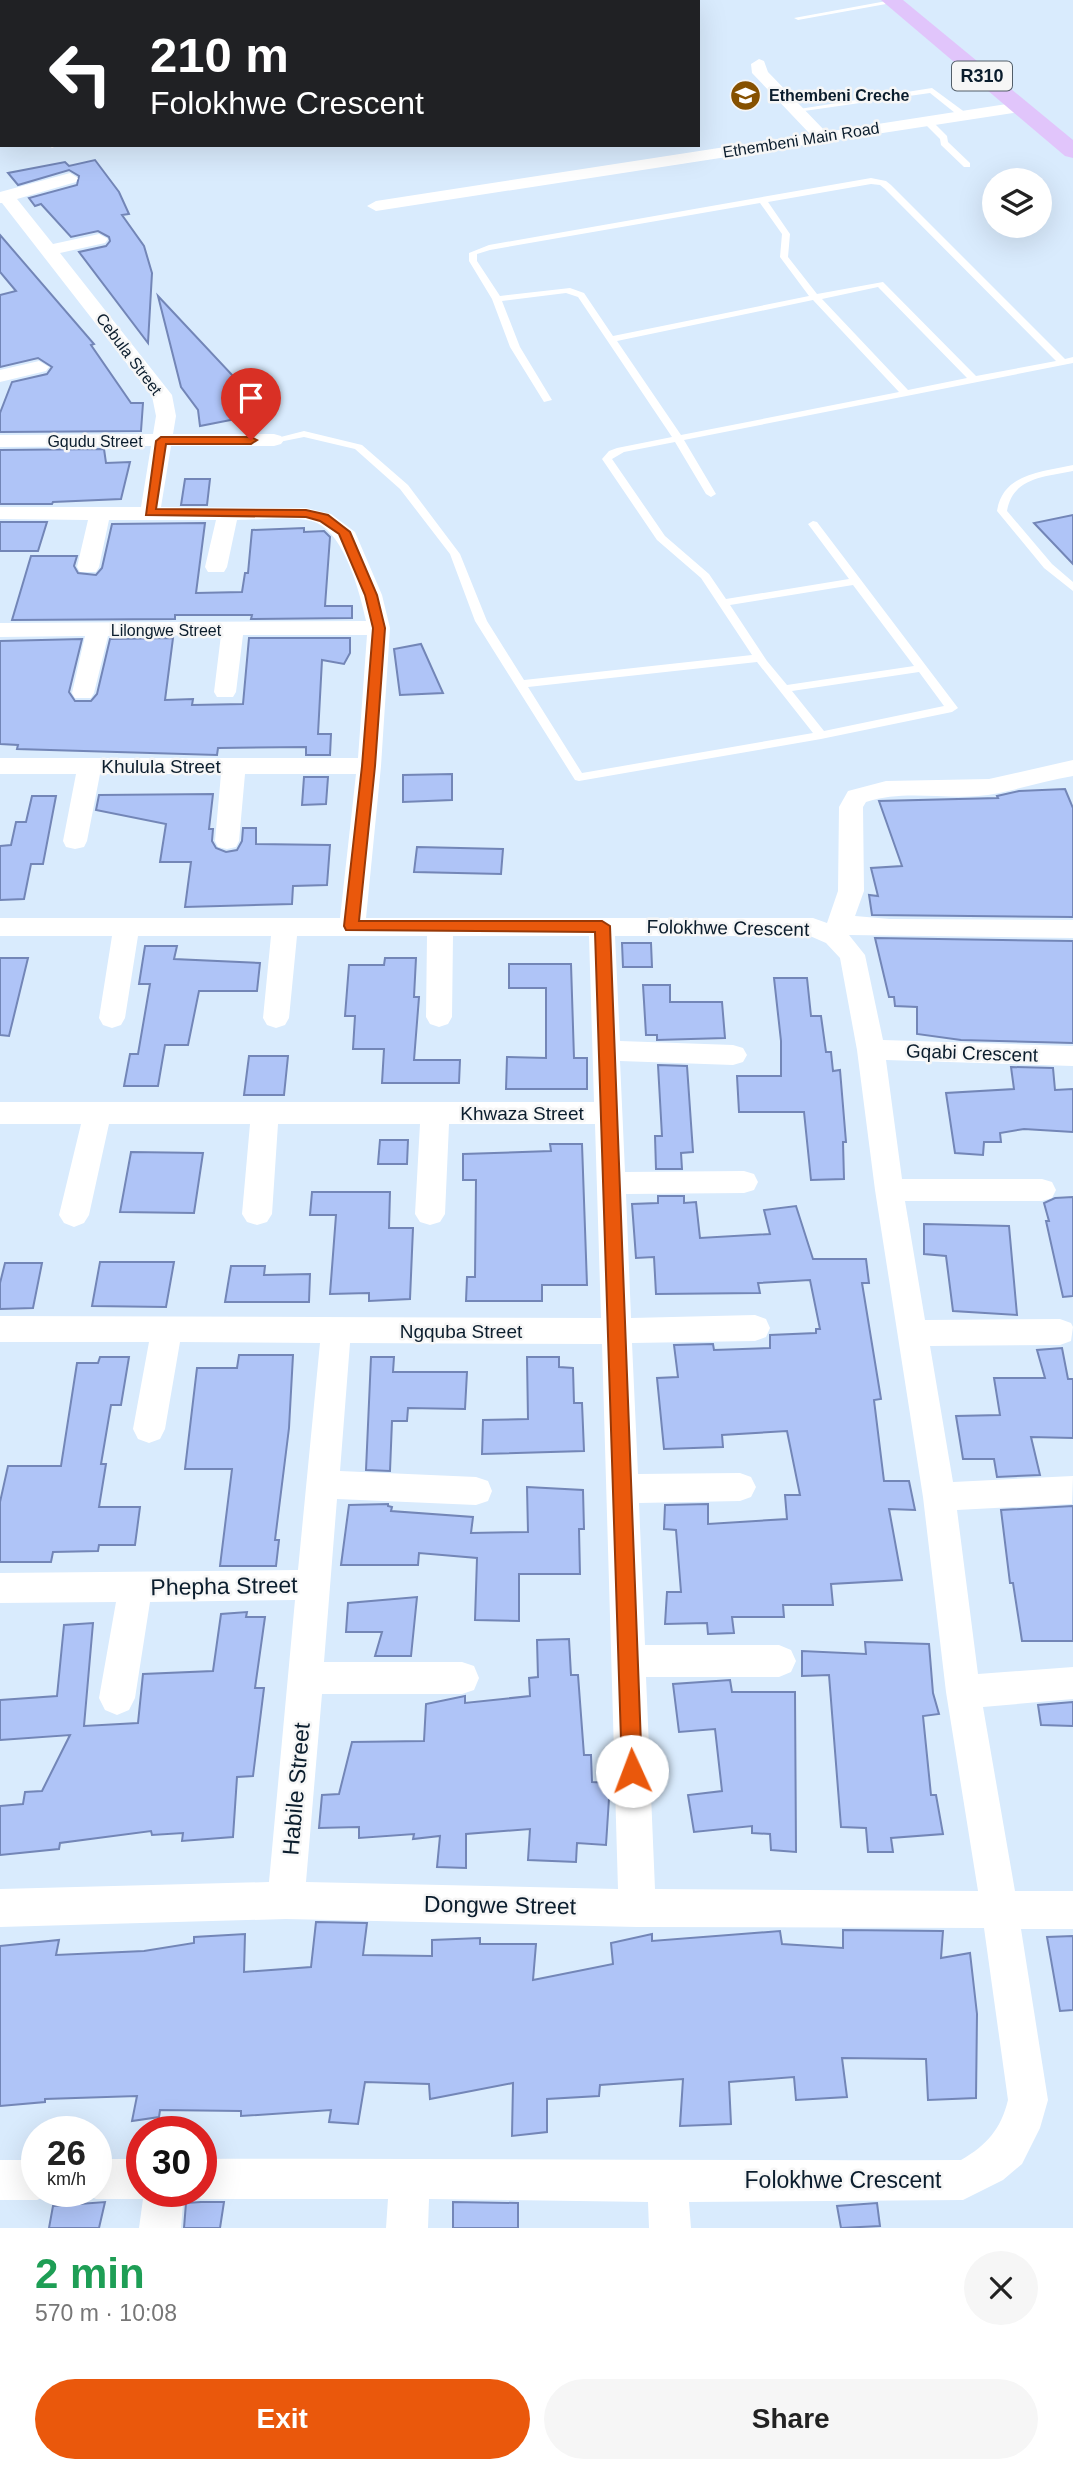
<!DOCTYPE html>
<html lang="en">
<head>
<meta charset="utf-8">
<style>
  body { margin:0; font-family:Arial,sans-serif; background:#f6f6f6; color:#222; height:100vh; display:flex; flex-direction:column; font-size:26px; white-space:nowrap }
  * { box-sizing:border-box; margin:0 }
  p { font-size:23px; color:#767676 }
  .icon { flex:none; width:38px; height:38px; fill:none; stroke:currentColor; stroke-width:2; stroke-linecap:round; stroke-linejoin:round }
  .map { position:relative; height:2228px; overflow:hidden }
  .sheet { display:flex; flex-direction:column; background:#fff; flex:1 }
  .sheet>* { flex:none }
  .top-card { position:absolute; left:0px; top:0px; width:700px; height:147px; box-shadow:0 7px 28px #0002; background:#202124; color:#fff; overflow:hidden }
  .fabs { position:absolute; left:982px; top:168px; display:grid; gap:14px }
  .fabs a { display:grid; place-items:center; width:70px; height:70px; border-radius:50%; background:#fff; box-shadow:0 7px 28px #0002; font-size:35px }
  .speed { position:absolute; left:21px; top:2116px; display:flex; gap:14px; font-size:35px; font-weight:700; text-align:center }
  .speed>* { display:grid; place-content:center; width:91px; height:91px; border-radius:50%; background:#fff; box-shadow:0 7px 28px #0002; line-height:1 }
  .speed small { font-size:18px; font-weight:400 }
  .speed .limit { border:10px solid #d22; background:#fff; color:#111 }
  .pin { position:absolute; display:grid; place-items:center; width:60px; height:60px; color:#fff; margin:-72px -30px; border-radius:50% 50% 50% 0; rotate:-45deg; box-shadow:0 0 7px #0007 }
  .pin .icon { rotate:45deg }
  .me { position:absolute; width:77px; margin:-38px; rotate:358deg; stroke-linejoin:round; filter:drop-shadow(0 0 5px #0008) }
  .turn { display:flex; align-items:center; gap:24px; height:147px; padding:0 35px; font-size:32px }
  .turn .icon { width:91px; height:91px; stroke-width:2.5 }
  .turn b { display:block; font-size:49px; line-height:60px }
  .round { display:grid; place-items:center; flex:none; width:74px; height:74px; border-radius:37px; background:#f6f6f6 }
  .overview { display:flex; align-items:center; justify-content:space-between; height:119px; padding:0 35px }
  h1 { font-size:42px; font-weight:600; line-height:52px; color:#1e9e55 }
  .action { display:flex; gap:14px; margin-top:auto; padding:14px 35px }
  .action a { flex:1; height:80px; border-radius:42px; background:#ea580c; color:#fff; font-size:28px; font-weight:600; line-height:80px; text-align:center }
  .action a+a { background:#f6f6f6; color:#222 }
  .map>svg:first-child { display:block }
  .building { fill:#afc4f7; stroke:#7386b7; stroke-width:2 }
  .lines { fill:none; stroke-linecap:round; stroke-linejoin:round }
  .service { fill:#fff; fill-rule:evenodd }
  .minor { fill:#fff; fill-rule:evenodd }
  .secondary { fill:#fff; fill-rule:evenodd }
  .primary { fill:#e1c5fb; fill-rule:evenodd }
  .route { fill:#ea580c; stroke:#983908; stroke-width:2 }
  .labels { text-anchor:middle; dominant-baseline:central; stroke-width:5; stroke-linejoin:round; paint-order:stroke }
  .far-poi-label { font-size:16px; font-weight:bold; fill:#0b1d2d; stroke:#f6f6f6; text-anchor:start }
  .far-street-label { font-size:16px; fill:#0b1d2d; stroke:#f6f6f6 }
  .shield { fill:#f6f6f6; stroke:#525e69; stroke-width:2 }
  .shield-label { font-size:18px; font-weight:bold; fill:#0b1d2d }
  .street-label { font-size:19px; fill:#0b1d2d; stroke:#f6f6f6 }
  .near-street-label { font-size:23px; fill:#0b1d2d; stroke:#f6f6f6 }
</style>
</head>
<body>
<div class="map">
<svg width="1073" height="2228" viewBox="0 0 1073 2228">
  <rect width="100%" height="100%" fill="#d9ebfd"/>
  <g class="building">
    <polygon points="95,160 119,192 129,214 122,215 144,246 152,273 148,343 79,252 106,246 110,241 109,237 98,231 71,237 41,204 35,206 29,198 77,185 79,176 69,170 18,185 8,173 65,162 69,166"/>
    <polygon points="0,235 94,344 91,345 131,403 143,403 141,431 0,432 0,413 12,382 47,374 52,367 38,358 0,367 0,295 16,291 0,272"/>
    <polygon points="158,296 249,393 261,414 200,426 198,410 181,387"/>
    <polygon points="104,449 106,463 130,462 121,499 53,502 52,504 0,504 0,450"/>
    <polygon points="185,479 210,479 207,505 181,505"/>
    <polygon points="1073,515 1073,564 1034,523"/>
    <polygon points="0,522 47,522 38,551 0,551"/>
    <polygon points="205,523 196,593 242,592 245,573 248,573 252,530 304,528 304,532 324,531 330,537 325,606 352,606 352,618 251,619 252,615 175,615 175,619 12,620 31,556 77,556 74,566 78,573 96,575 102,568 112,524"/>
    <polygon points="173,638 165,700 193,699 192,705 243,704 249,638 350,638 350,653 344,664 322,660 318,734 331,734 330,755 306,755 306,747 218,748 217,755 17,749 18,745 0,744 0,641 82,639 69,692 75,701 91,701 97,694 110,639"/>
    <polygon points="421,644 443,693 400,695 394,649"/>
    <polygon points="452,774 452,800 403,802 403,775"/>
    <polygon points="304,777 328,777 326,804 302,805"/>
    <polygon points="1065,789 1073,808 1073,917 872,915 869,895 878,896 871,868 902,866 879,801 998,798 997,796 1019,791"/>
    <polygon points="213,794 209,829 213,829 212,841 216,848 226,852 237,850 242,841 243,828 256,828 256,844 330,845 327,885 293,886 292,904 185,907 191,862 160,862 166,824 96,810 99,795"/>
    <polygon points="32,796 56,796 43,864 31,864 24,899 0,900 0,846 11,845 16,822 26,822"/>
    <polygon points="417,847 503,849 501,874 414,872"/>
    <polygon points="875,938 1073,941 1073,1043 961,1040 917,1034 917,1007 895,1006 894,997 889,997"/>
    <polygon points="622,943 651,943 652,967 623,967"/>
    <polygon points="145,946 177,946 174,959 260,963 257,991 199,991 188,1045 165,1045 158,1086 124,1086 130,1054 138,1054 150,984 139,984"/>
    <polygon points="0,958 28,958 9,1036 0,1035"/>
    <polygon points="385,958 416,958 414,997 419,997 414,1060 460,1060 459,1083 382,1083 384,1049 353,1049 355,1016 345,1016 349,965 384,965"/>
    <polygon points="509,964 571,964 574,1058 587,1058 587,1089 506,1089 507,1057 546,1058 546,988 509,988"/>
    <polygon points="774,978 807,978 811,1016 821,1016 826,1052 831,1052 833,1071 840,1070 846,1142 843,1142 844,1179 811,1180 804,1112 739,1112 737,1076 781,1076 781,1041"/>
    <polygon points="643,985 670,985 670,1002 722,1002 725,1038 657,1040 657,1035 646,1035"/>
    <polygon points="249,1056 288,1056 284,1095 244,1095"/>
    <polygon points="658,1065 687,1066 693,1152 681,1153 682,1169 656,1169 655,1136 662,1136"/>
    <polygon points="1011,1067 1053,1068 1055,1090 1073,1089 1073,1132 1024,1129 1000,1133 1001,1142 984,1142 983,1155 955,1153 946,1093 1014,1089"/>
    <polygon points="380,1140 408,1140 407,1164 378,1164"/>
    <polygon points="550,1144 582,1144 587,1285 542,1285 542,1301 466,1301 467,1277 475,1277 476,1180 463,1180 463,1154 551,1151"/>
    <polygon points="131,1152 203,1153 194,1213 120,1212"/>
    <polygon points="312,1192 390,1192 389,1228 413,1228 410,1299 369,1301 369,1293 330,1294 336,1215 310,1215"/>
    <polygon points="658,1196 684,1196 684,1203 696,1202 700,1238 770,1234 764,1210 796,1206 813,1259 866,1259 869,1283 862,1283 881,1399 874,1400 884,1481 909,1481 915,1510 889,1509 902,1580 831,1584 833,1605 783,1605 784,1617 732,1617 734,1633 708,1634 707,1623 665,1624 667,1592 681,1592 676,1530 664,1529 665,1505 708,1504 708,1524 787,1519 785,1495 800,1495 787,1431 722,1435 723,1447 664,1449 657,1378 678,1377 674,1345 713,1344 714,1350 770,1348 770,1335 816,1333 816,1329 820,1329 810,1280 758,1283 760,1293 656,1294 654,1257 636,1258 632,1204 658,1203"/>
    <polygon points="1073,1197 1073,1296 1063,1297 1046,1221 1049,1221 1044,1203 1055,1198"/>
    <polygon points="924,1224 1009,1226 1017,1315 953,1311 946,1256 924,1254"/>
    <polygon points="100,1262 174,1262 166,1307 92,1306"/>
    <polygon points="5,1263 42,1263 33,1308 0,1309 0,1283"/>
    <polygon points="231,1266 265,1266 264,1275 310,1274 309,1302 225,1302"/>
    <polygon points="1062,1348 1068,1379 1073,1379 1073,1438 1031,1437 1040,1475 997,1477 994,1459 963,1459 956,1416 1000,1415 994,1378 1045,1378 1037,1350"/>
    <polygon points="239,1355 293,1355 289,1428 275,1540 279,1540 276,1566 220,1566 232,1469 185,1469 197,1368 237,1368"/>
    <polygon points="100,1357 129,1357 121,1405 111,1405 101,1464 106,1464 99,1507 140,1507 135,1545 99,1545 98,1551 53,1552 51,1562 0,1562 0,1502 8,1466 61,1466 77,1363 98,1363"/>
    <polygon points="371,1357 394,1357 393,1372 467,1372 465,1409 408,1408 407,1421 392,1421 390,1471 366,1470"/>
    <polygon points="527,1357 559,1357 559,1367 573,1368 574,1403 582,1403 584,1451 482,1454 483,1420 528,1419"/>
    <polygon points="527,1487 583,1490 584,1529 579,1529 580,1574 519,1574 519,1621 475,1620 477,1558 419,1553 418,1565 341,1565 349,1505 388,1504 388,1506 392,1507 391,1511 473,1517 471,1533 528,1532"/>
    <polygon points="1073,1506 1073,1641 1022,1641 1013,1583 1010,1583 1001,1510"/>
    <polygon points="417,1597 411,1656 375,1656 382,1632 346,1632 348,1603"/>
    <polygon points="247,1612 246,1617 265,1617 255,1688 264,1688 253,1776 237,1777 233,1837 182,1841 183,1833 152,1835 151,1831 60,1843 59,1849 0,1855 0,1806 23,1804 25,1792 42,1791 70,1735 0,1740 0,1700 57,1696 64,1625 93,1623 84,1726 138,1723 143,1674 213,1671 221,1614"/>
    <polygon points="569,1639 571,1675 578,1675 584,1755 591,1755 592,1782 610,1783 606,1845 577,1843 576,1862 528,1860 530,1829 466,1834 466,1868 437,1867 440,1836 413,1839 414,1834 359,1838 359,1827 319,1828 322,1795 339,1794 352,1742 424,1741 426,1704 465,1696 465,1703 530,1696 529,1678 538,1677 537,1640"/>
    <polygon points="865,1642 929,1644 933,1693 939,1714 923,1716 931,1795 936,1795 943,1834 891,1838 893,1852 868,1852 866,1828 841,1827 829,1675 802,1676 802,1651 866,1654"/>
    <polygon points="730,1680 732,1692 795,1692 796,1852 771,1850 770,1834 752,1833 752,1826 694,1832 688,1795 722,1791 715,1729 679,1732 673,1684"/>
    <polygon points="1073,1702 1073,1726 1041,1725 1038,1705"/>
    <polygon points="316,1922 367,1923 363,1955 432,1956 432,1940 480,1938 480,1944 536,1944 533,1980 613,1964 611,1943 652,1934 652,1941 780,1931 782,1944 843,1948 843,1930 943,1931 941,1958 970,1953 977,2014 976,2098 928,2100 926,2059 842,2058 847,2097 796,2100 794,2077 729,2082 731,2124 680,2126 683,2079 600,2085 599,2096 547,2099 547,2132 512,2136 513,2083 430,2099 429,2084 365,2082 358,2124 329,2122 331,2110 241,2116 241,2111 160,2110 159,2117 132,2121 137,2096 45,2099 45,2102 0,2106 0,1946 59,1940 56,1955 144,1951 194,1943 194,1937 245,1934 244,1972 311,1967"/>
    <polygon points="1073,1936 1073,2010 1060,2011 1047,1937"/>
    <polygon points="105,2202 99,2228 49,2228 53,2206"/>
    <polygon points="201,2202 224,2202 220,2228 184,2228 186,2203"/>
    <polygon points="453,2202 518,2203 518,2228 453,2228"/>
    <polygon points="877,2203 880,2226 841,2228 837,2206"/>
  </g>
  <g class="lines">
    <g class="service">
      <polygon points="380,0 388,0 389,2 381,2"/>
      <polygon points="892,0 897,2 798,20 794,18"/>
      <polygon points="932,88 966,113 966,117 960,117 930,93 797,112 793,110"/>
      <polygon points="924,119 930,119 947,136 948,142 970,163 970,167 964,167 941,145 940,139 924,123"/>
      <polygon points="48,145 56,145 56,146 52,148"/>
      <path d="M871 178 886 181 891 185 1065 359 1073 357V363L684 440 716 494 711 497 706 494 675 442 624 452 612 459 665 536 709 574 726 599 849 579 808 524 813 521 817 522 958 708 952 712 821 739 579 781 575 780 475 621 450 554 400 489 355 449 304 437 274 443 269 440 304 431 362 445 408 485 460 554 487 621 524 680 752 655 701 578 657 540 602 459 609 451 617 448 672 437 578 297 566 293 502 301 520 347 552 400 544 402 510 347 492 299 469 261V253L489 245ZM871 184 880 185 885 189 1056 361 976 376 883 282 817 294 788 257 790 234 768 202ZM760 203 782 234 780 257 809 296 613 336 584 293 570 288 500 296 477 261V254L490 250ZM878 287 967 378 908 390 822 299ZM813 300 899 392 681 435 617 341ZM853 585 914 666 787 685 767 661 730 605ZM757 662 813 733 582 773 528 687ZM919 672 944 706 824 731 792 691Z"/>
      <path d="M1073 465V471C1045 477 1013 477 1007 511L1052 564 1073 582V591L1044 568 997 511C1003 473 1042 472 1073 465Z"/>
    </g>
    <g class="minor">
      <polygon points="110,0 124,0 125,2 111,2"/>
      <polygon points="212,0 227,0 228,2 213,2"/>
      <polygon points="551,0 566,0 567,2 552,2"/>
      <polygon points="759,59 764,61 768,72 826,132 1019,102 1027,107 1019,112 376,211 367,206 376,201 810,134 752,73 751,64"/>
      <path d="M70 173 78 178 76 182 17 199 53 244 99 234 108 239 105 243 60 253 172 395 176 416 173 434H274L281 436 284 440 281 444 274 446H171L161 507 306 508 331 514 355 532 382 595 390 628 381 766 366 918H813L827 923 838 891 839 807 848 791 886 781 989 779 1073 760V776C1041 781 1010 793 978 796 941 799 902 790 866 802L863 807 864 891 855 916 890 919 1073 920V938L849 935 865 955 883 1040 1073 1046V1066L886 1060 902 1179H1042L1052 1182 1056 1190 1052 1198 1042 1201H905L925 1320 1060 1319 1071 1323 1073 1327 1071 1341 1060 1345 930 1346 953 1482 1073 1476 1072 1504 957 1510 978 1674 1073 1667V1699L983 1707 1015 1891H1073V1929H1021L1048 2100 1040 2128 1022 2164 1003 2180 963 2200 689 2202 691 2228H649L648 2202 429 2199 428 2228H386L388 2199H201L186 2191H201V2159C454 2158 707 2161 961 2160 987 2145 1001 2129 1008 2100L984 1928 637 1927 286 1919 0 1927V1889L269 1882 295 1600 150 1602 135 1698 129 1710 117 1715 105 1710 99 1698 116 1602 0 1603V1573L298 1570 320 1343 180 1342 165 1429 160 1439 149 1443 138 1439 133 1429 149 1342H0V1316L601 1318 595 1124H449L445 1214 440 1222 430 1225 420 1222 415 1214 420 1124H278L272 1214 267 1222 257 1225 247 1222 242 1214 250 1124H109L89 1215 84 1223 74 1227 64 1223 59 1215 81 1124H0V1102H594L589 936H453L452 1017 448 1024 439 1027 430 1024 426 1017 427 936H297L289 1018 285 1025 276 1028 267 1025 263 1018 271 936H138L125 1018 121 1025 112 1028 103 1025 99 1018 112 936H0V918H340L356 774H245L239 841 236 847 227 849 218 847 215 841 221 774H100L87 841 84 847 75 849 66 847 63 841 76 774H0V758H358L367 635H243L236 692 233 697H217L214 692 221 635 108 636 94 693 91 698H75L72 693 85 636 0 637V623L366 621C360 593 345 536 317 523 300 515 257 520 237 520L227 567 224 572H208L205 567 216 520H109L99 567 96 572H80L77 567 88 520 0 519V507H141L151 446 0 447V435L153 434 156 416 152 396 2 203H0V192ZM615 936H810L826 943 840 958 857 1050 875 1190 923 1497 946 1692 978 1891 655 1889 646 1677H779L791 1672 796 1661 791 1650 779 1645H645L639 1503 740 1501 751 1497 756 1487 751 1477 740 1473 638 1474 632 1343 755 1341 766 1337 770 1328 766 1319 755 1315 631 1318 626 1194 744 1193 754 1190 758 1182 754 1174 744 1171 625 1172 620 1061 733 1065 743 1062 747 1055 743 1048 733 1045 620 1041ZM350 1343 602 1344 618 1889 306 1882 322 1694H462L474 1690 479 1678 474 1666 462 1662H324L337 1499 476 1505 488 1501 492 1491 488 1481 476 1477 340 1471Z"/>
      <polygon points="39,361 49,367 46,371 0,382 0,370"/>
      <polygon points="96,2159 142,2159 142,2191 184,2191 181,2228 139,2228 143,2199 96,2199 82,2193 81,2191 96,2191"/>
      <polygon points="0,2160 37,2160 37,2191 53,2191 51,2194 37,2200 0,2200"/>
    </g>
    <g class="secondary">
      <polygon points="315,0 342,0 314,2"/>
      <rect x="0" y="68" width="2" height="12"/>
    </g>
    <polygon class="primary" points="881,0 903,0 1073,140 1073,158 1065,156"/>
  </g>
  <polygon class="route" points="161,437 251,437 257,440 251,444 166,444 156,509 306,510 328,515 350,532 377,595 385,628 375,766 359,921 602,921 610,926 642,1771 639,1778 632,1781 625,1778 622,1771 595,932 346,930 344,926 362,766 373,628 365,595 339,534 320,521 306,517 146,515 156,441"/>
  <defs>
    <symbol id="school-disc" viewBox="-11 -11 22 22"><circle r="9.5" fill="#865100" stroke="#f6f6f6"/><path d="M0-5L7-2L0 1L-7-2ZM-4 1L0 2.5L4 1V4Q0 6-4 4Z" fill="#fff"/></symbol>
  </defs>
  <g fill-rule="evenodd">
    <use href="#school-disc" x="728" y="78" width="35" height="35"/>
  </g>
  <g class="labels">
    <g class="far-poi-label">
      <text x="769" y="95">Ethembeni Creche</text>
    </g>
    <g class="far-street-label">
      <text transform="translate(801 140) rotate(-9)">Ethembeni Main Road</text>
      <text transform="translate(129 354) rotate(53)">Cebula Street</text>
      <text x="95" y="441">Gqudu Street</text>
      <text x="166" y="630">Lilongwe Street</text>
    </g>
    <rect class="shield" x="952" y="61.5" width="60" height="29" rx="5"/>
    <g class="shield-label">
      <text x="982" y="76">R310</text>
    </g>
    <g class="street-label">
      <text x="161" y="766">Khulula Street</text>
      <text transform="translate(728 928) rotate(1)">Folokhwe Crescent</text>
      <text transform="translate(972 1053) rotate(2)">Gqabi Crescent</text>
      <text x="522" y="1113">Khwaza Street</text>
      <text x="461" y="1331">Ngquba Street</text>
    </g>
    <g class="near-street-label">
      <text transform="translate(224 1586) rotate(-1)">Phepha Street</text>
      <text transform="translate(296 1789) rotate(-85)">Habile Street</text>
      <text transform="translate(500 1905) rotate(1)">Dongwe Street</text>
      <text x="843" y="2180">Folokhwe Crescent</text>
    </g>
  </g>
</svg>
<div class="fabs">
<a><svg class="icon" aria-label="layers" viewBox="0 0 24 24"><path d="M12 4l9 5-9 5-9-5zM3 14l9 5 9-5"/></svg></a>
</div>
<div class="speed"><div>26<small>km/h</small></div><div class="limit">30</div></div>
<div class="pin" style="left:251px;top:440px;background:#d93025"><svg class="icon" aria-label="arrive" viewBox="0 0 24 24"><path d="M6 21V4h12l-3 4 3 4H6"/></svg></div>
<svg class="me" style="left:632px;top:1771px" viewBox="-20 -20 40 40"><circle r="19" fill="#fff"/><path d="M0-13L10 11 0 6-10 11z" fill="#ea580c"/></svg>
<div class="top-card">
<div class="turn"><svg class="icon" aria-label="left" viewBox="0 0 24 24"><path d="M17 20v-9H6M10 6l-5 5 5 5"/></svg><div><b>210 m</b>Folokhwe Crescent</div></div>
</div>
</div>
<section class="sheet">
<div class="overview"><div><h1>2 min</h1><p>570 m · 10:08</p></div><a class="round"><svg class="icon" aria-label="close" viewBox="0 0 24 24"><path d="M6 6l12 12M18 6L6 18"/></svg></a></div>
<div class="action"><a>Exit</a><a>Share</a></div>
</section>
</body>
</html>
